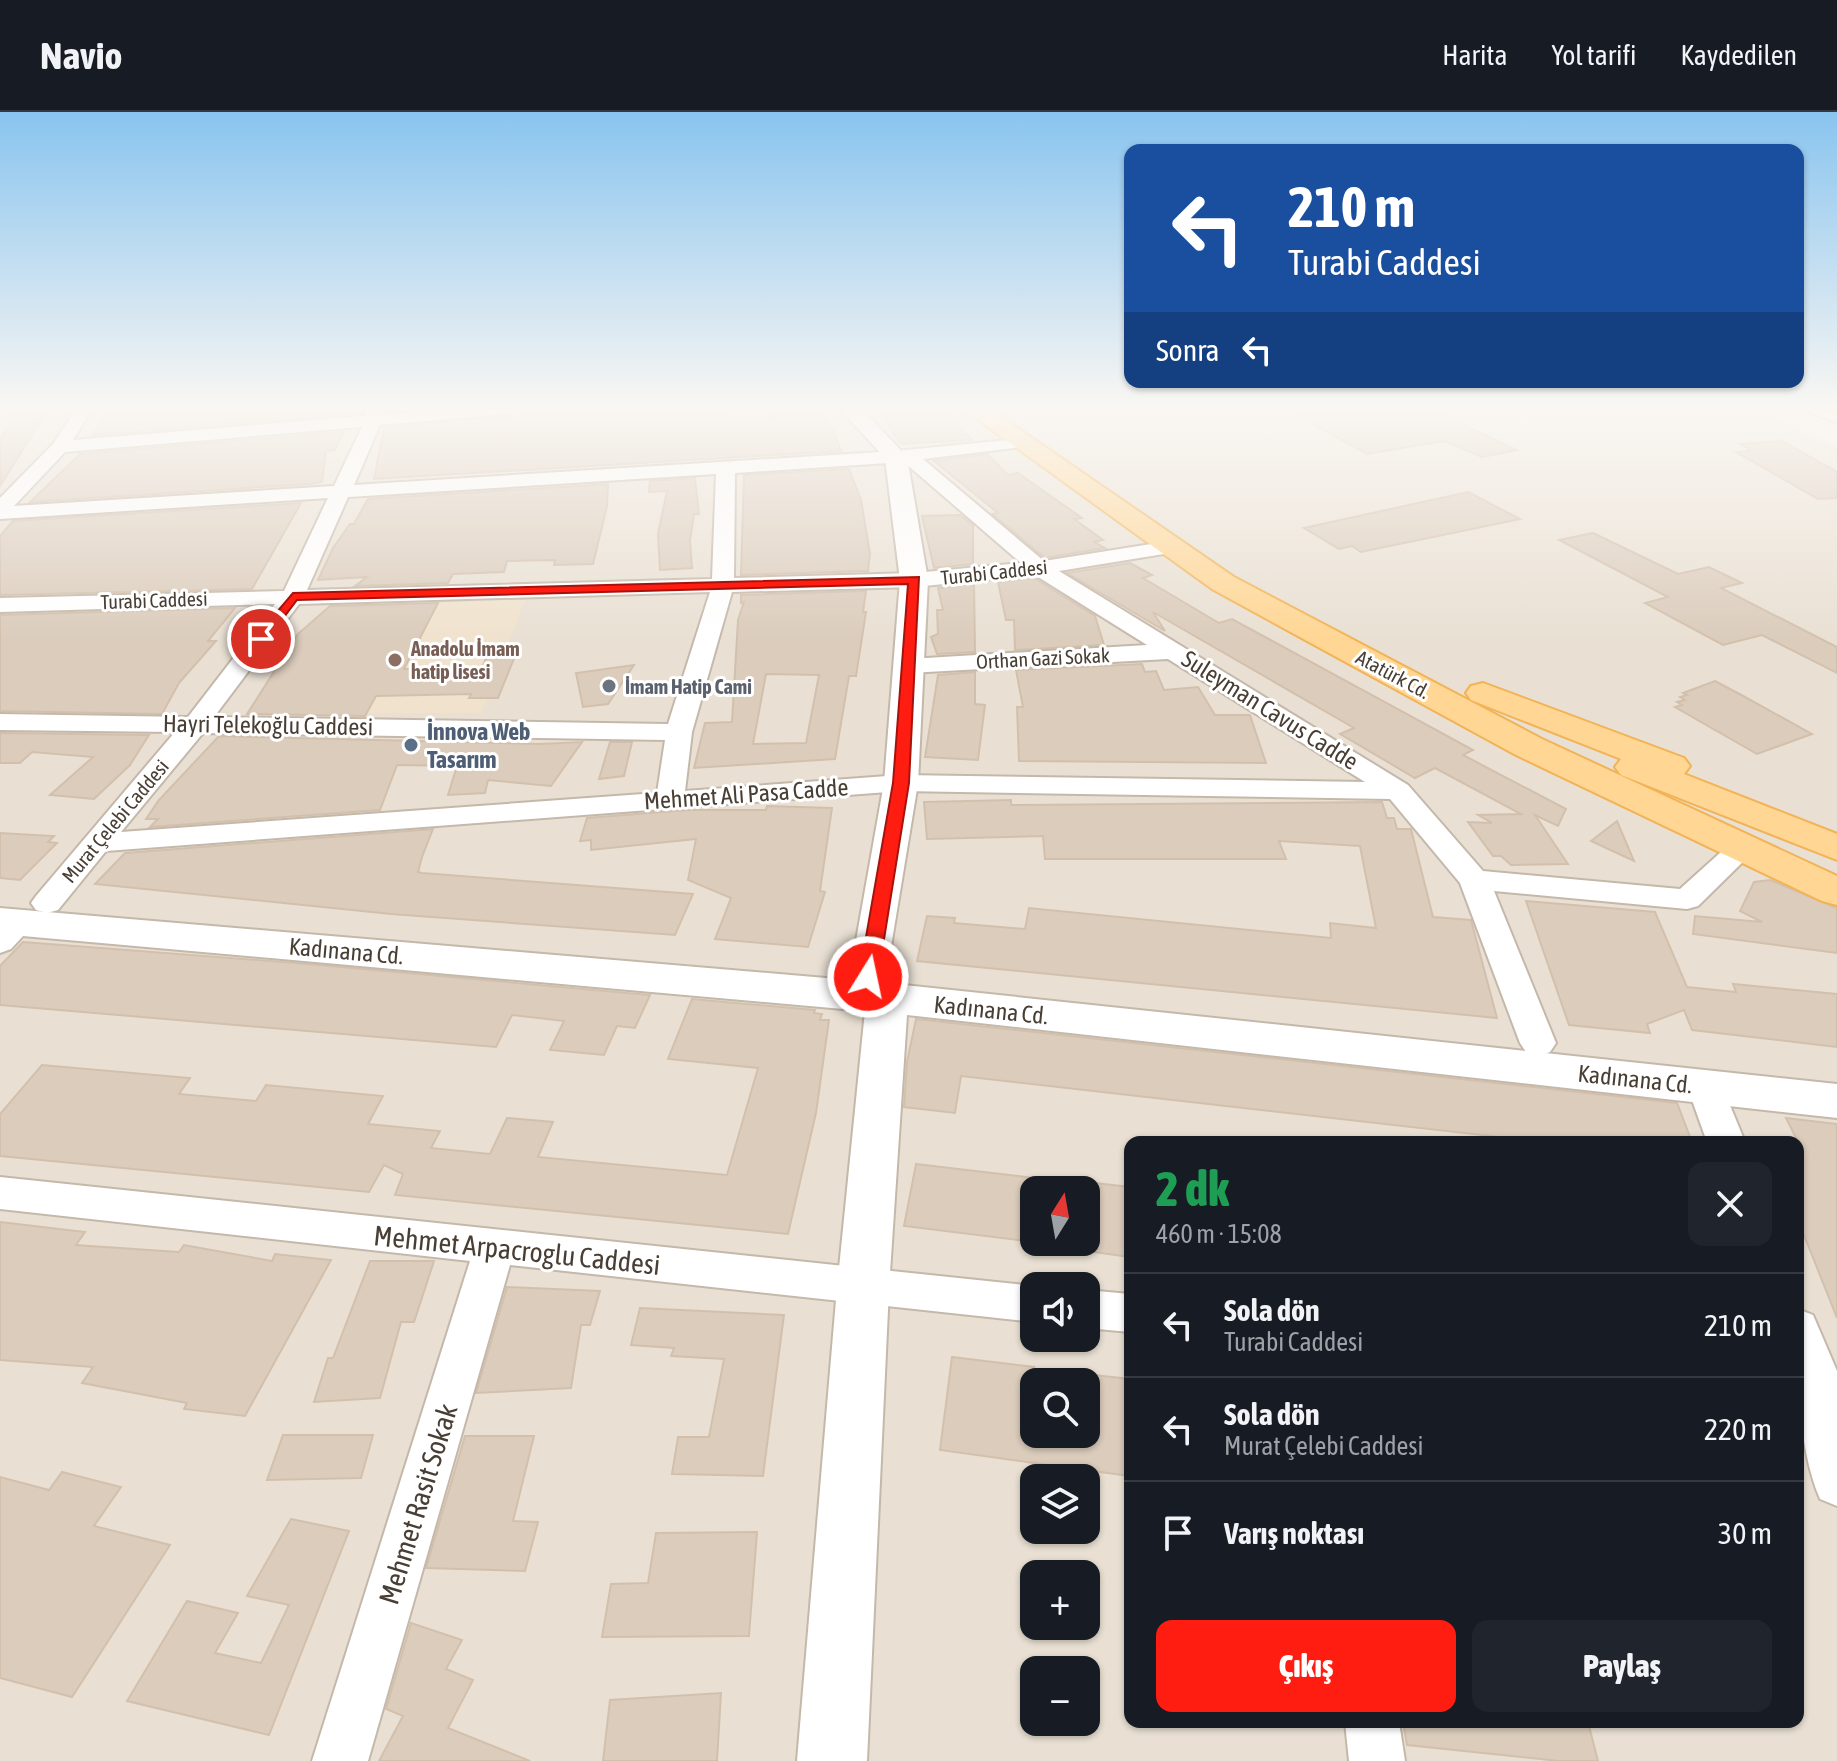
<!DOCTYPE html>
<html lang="tr">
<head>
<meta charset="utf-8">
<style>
  body { margin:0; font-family:"Asap Condensed",sans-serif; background:#20242c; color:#f1f3f6; height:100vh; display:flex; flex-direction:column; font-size:30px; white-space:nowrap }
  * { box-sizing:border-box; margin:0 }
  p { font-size:26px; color:#9ea1a6 }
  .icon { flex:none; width:44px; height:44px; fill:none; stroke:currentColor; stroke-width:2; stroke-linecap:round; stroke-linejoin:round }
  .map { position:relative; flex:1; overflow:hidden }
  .sheet { position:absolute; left:1124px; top:1024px; width:680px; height:592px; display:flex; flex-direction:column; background:#171b24; border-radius:16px; box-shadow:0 2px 6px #0004 }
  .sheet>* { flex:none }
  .hud { position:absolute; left:1124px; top:32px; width:680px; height:244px; border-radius:16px; box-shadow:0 2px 6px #0004; background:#1a4fa0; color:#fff; overflow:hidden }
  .needle { width:52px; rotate:11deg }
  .fabs { position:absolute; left:1020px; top:1064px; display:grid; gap:16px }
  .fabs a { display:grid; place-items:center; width:80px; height:80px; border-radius:16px; background:#171b24; box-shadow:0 2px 6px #0004; font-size:40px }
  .pin { position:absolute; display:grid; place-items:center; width:68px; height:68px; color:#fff; margin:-34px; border:4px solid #fff; border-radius:50%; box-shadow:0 2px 8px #0007 }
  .me { position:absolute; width:88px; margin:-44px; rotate:10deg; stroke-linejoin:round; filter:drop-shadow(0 0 6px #0008) }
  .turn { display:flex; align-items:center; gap:28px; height:168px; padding:0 32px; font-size:36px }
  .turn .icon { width:104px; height:104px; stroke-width:2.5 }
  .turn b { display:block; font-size:56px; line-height:68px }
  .then { display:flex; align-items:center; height:76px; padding:0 32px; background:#0003; gap:16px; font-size:30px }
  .round { display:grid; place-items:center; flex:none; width:84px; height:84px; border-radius:16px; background:#20242c }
  .summary { display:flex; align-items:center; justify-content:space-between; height:136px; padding:0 32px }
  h1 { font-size:48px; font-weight:800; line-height:60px; color:#1e9e55 }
  .primary-button { display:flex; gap:16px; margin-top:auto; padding:16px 32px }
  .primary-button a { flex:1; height:92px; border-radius:16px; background:#ff1d12; color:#fff; font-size:32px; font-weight:800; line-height:92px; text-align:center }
  .primary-button a+a { background:#20242c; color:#f1f3f6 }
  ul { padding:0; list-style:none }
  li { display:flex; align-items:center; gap:24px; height:104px; padding:0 32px; border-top:2px solid #363941 }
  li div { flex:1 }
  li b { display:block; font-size:30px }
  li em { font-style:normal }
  header { display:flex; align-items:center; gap:48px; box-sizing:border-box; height:112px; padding:0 40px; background:#171b24; border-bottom:2px solid #363941 }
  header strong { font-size:38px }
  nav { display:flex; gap:44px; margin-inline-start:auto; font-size:28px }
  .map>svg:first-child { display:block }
  .residential { fill:#e9e0d3; fill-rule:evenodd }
  .education { fill:#f0e2cd }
  .building { fill:#dbccbc; stroke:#d3c0ac; stroke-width:2; fill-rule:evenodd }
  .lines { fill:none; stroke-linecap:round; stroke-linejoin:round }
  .minor-casing { stroke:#c4b8aa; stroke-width:4 }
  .tertiary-casing { stroke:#c4b8aa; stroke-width:4 }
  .primary-casing { stroke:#f2b356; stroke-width:4 }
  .minor { fill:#fff; fill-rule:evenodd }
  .tertiary { fill:#fff; fill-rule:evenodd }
  .primary { fill:#ffd694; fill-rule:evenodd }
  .route { fill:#ff1d12; stroke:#a6130c; stroke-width:2 }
  .education-dot { fill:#8d6e63; stroke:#fff; stroke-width:3 }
  .worship-dot { fill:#6b7280; stroke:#fff; stroke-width:3 }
  .service-dot { fill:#5c6f8a; stroke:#fff; stroke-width:3 }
  .labels { text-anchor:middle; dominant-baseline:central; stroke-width:6; stroke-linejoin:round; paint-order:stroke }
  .far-street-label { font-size:20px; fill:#483e34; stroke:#fff }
  .far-education-label { font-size:20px; font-weight:bold; fill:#785e54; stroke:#fff; text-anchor:start }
  .far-worship-label { font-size:20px; font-weight:bold; fill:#5b616d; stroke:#fff; text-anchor:start }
  .street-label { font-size:24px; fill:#483e34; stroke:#fff }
  .service-label { font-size:24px; font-weight:bold; fill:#4e5e75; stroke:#fff; text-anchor:start }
  .near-street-label { font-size:28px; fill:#483e34; stroke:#fff }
</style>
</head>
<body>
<header>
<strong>Navio</strong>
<nav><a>Harita</a><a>Yol tarifi</a><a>Kaydedilen</a></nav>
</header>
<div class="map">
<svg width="1837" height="1649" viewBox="0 0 1837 1649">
  <rect width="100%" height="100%" fill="#f5eee5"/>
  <path class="residential" d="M0 297H1759L1837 336V1649H0ZM1130 1030H1798V1610H1130ZM1034 1078H1086V1130H1034ZM1034 1174H1086V1226H1034ZM1034 1270H1086V1322H1034ZM1034 1366H1086V1418H1034ZM1034 1462H1086V1514H1034ZM1034 1558H1086V1610H1034Z"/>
  <polygon class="education" points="525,488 481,601 250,601 325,495"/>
  <g class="building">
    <polygon points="20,297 48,297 0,374 0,327"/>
    <polygon points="108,297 266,297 265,300 345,297 345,303 93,323"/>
    <polygon points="587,297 725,297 729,310 786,303 780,297 815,297 834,320 841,339 374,367 384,316"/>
    <polygon points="927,297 940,297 972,328 901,332 883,305"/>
    <polygon points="1286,297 1387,297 1387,303 1431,297 1517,338 1482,345 1444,329 1367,342"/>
    <polygon points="344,320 335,338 326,339 322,370 310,372 30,390 80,342"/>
    <polygon points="1782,329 1837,360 1837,386 1818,387 1736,340 1752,339 1740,332"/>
    <polygon points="987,342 1008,363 1018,361 1082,406 1074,407 1103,428 1094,430 1105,436 1045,446 992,402 998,401 934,349"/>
    <polygon points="849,357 861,388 870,442 868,459 741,463 744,363"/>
    <polygon points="695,366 699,402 694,402 690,428 692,456 660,458 658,422 667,379 649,380 650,369"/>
    <polygon points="608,372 607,394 593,452 554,453 555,448 507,449 504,460 453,462 448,471 355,474 367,465 318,468 333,436 350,412 354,412 368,387"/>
    <polygon points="1468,380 1520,407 1361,440 1352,434 1339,437 1304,416"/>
    <polygon points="301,391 252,477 0,483 0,424 13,409"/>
    <polygon points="960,403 973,413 973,452 934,456 922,404"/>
    <polygon points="1593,421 1678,462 1709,455 1742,471 1721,476 1837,535 1837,561 1762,523 1723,533 1645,491 1668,485 1559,428"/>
    <polygon points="1130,451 1152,463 1143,466 1219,511 1232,507 1473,638 1463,643 1566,697 1558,714 1535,703 1568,752 1511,753 1501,744 1493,744 1468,710 1492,711 1478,703 1521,702 1435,656 1415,666 1340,622 1354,616 1153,500 1165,519 1067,461"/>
    <polygon points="1034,466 1095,504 1104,533 1015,538 1014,508 1006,508 998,470"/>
    <polygon points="974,472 975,540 937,542 931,525 938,522 937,498 943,498 938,476"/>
    <path d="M866 479 863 500H866L856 564H849L835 647 694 656 705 611 732 610 738 508 744 490 741 491V483ZM766 562 819 563 806 631 753 632Z"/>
    <polygon points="438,491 404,557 482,556 487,544 515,544 498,586 469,586 471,582 376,584 365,604 247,602 298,522 330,494"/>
    <polygon points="235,496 208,529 216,529 179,571 162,602 0,599 0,503"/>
    <polygon points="1142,552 1145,560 1156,559 1164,578 1198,575 1215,603 1250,603 1266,651 1019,649 1017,595 1023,595 1016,558"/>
    <polygon points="634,553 608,592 583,595 576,561"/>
    <polygon points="975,560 975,592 985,593 978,648 925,645 938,563"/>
    <polygon points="1715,569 1745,585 1812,622 1757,642 1675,595 1682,593 1677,590 1685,588 1680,585 1687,583 1683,581"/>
    <polygon points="0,621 149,623 130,653 94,687 50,683 93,645 32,640 20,651 0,651"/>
    <polygon points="219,624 538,632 582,630 551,674 488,668 485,681 448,683 457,654 397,653 380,698 150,715 158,707 146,707 159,688"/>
    <polygon points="610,630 632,630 624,664 599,667"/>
    <polygon points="1011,688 1011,693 1382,690 1387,706 1394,706 1397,717 1411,717 1433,805 1471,808 1497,906 917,849 927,804 955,806 954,811 1025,817 1029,796 1331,826 1330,811 1376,816 1360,734 1279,729 1286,747 1045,747 1043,724 927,727 924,690"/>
    <polygon points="767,694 832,696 820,779 825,780 808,835 715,827 731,786 688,768 696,727 591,738 591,728 580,729 587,706 687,698 766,698"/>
    <polygon points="1617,709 1634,749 1591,729"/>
    <polygon points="433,717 422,745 418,760 422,761 693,782 675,823 391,802 95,772 125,741"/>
    <polygon points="0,721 54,724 48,730 57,731 20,768 0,766"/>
    <polygon points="1770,768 1837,796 1837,841 1693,822 1695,804 1762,810 1740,799 1754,770"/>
    <polygon points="1526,789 1655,800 1687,875 1736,880 1733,872 1837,882 1837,935 1692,918 1684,898 1647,912 1650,921 1569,913"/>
    <polygon points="23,830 296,851 650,883 635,916 617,914 604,943 550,938 564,909 512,903 496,935 0,893 0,854"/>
    <polygon points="692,887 815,898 814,901 822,902 820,908 829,908 816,1001 788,1122 395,1083 403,1062 384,1053 369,1080 0,1044 0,1002 42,953 190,966 179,982 256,989 266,973 383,984 368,1012 440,1019 431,1036 490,1042 507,1006 553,1010 538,1045 727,1063 758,956 668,947"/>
    <polygon points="916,907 1677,991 1692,1030 1544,1030 961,964 955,1001 904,995 907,950"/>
    <polygon points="1786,1006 1837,1012 1837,1206 1798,1108 1798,1030"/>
    <polygon points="916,1052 1034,1066 1034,1130 904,1114"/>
    <polygon points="1086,1070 1130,1075 1130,1145 1086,1139"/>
    <polygon points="0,1110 85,1120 76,1133 179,1140 184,1133 272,1149 275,1142 331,1148 245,1304 184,1297 187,1291 82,1271 93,1255 0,1248"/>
    <polygon points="370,1149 434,1149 414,1210 401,1210 380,1286 314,1290 328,1246 333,1246"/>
    <polygon points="507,1175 600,1179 590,1213 581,1213 571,1276 476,1281"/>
    <polygon points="640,1196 784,1203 763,1364 672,1362 678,1325 709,1325 724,1247 671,1244 674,1236 631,1233"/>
    <polygon points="952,1245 1034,1255 1034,1322 1086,1322 1086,1262 1130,1267 1130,1364 940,1338"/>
    <polygon points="283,1323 373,1323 361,1366 267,1368"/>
    <polygon points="465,1324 534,1324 513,1409 538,1410 525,1459 426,1456"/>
    <polygon points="62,1360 121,1375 94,1414 170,1433 72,1585 0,1566 0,1365 49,1378"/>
    <polygon points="291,1407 349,1419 269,1623 127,1589 187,1489 238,1501 215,1541 261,1551 289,1493 247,1484"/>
    <polygon points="757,1420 749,1524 602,1525 611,1472 648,1471 656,1421"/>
    <polygon points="411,1511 462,1528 446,1557 473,1568 448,1616 530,1649 379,1649 403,1604 386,1597"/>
    <polygon points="721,1581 717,1649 603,1649 610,1588"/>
    <polygon points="1403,1610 1588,1610 1598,1649 1559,1649 1407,1633"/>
  </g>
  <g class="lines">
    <defs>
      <g id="minor">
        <path d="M76 297H92L73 328 365 304V297H381L382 302 449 297H515L507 302 380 313 354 373 896 339 1028 326V334L1022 335 923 347 1044 449 1170 429 1177 431 1180 435 1170 441 1059 459 1408 673 1483 759 1680 777 1731 731H1751L1756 737 1698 794 1687 797 1494 779 1556 931 1550 940 1538 944 1526 940 1520 931 1460 771 1390 687 901 679 106 739 58 798 47 801 36 798 31 791 36 784 175 620 0 618V602L188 605 275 492 0 500V486L284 479 328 386 0 407V386L53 332ZM362 315 334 374 14 394 65 340ZM904 350 1021 451 914 461 734 466 735 361ZM716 362 712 467 307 478 348 385ZM1035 463 1147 533 909 547 897 554 909 561 1168 547 1365 670 901 663 685 679 692 620 732 480 914 475ZM710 480 668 612 214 605 299 492ZM203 621 665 628 657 681 121 720Z"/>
        <polygon points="1809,297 1837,299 1837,310 1811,301"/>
        <polygon points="20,800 31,803 36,810 11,837 0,841 0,811 9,803"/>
        <polygon points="1705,961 1718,964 1745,1030 1707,1030 1687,974 1692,964"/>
        <polygon points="0,1065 1034,1174 1034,1210 510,1153 368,1649 312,1649 470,1149 0,1097"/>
        <polygon points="1086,1178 1130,1182 1130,1220 1086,1216"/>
        <path d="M1798 1197 1813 1203 1837 1259V1394L1820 1387C1796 1330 1798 1259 1798 1197Z"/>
        <polygon points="1345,1610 1399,1610 1405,1649 1349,1649"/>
      </g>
      <polygon id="tertiary" points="840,297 862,297 907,345 928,468 918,671 885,871 1837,972 1837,1006 907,903 889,1176 867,1649 797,1649 837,1176 865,899 0,822 0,796 849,868 884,671 900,468 885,346"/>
      <g id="primary">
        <polygon points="963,297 990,297 1234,465 1542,627 1837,764 1837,793 1822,789 1516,643 1212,477"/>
        <polygon points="1483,571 1684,646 1690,654 1684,662 1837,722 1837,748 1621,663 1615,655 1621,647 1471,588 1466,581 1471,574"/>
      </g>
    </defs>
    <use href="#minor" class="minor-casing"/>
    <use href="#tertiary" class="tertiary-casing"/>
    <use href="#primary" class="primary-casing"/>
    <use href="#minor" class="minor"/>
    <use href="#tertiary" class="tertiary"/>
    <use href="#primary" class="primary"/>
  </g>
  <linearGradient id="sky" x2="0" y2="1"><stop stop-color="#89c4ef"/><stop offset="0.56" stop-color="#faf7f3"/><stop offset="1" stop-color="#faf7f3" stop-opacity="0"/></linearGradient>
  <rect width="1837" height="528" fill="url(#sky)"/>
  <polygon class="route" points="919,465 909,671 878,865 868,871 859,865 893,671 908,472 297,488 265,530 254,527 293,481"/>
  <circle class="education-dot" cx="395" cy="548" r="8"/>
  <circle class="worship-dot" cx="609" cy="574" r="8"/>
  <circle class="service-dot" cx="411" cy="633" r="8"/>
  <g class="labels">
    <g class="far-street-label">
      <text transform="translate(994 460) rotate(-6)">Turabi Caddesi</text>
      <text transform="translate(154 488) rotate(-2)">Turabi Caddesi</text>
      <text transform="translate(1043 546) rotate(-3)">Orthan Gazi Sokak</text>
      <text transform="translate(1393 562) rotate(28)">Atatürk Cd.</text>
      <text transform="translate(115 709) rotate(-50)">Murat Çelebi Caddesi</text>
    </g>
    <g class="far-education-label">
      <text x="411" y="536">Anadolu İmam<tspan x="411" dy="23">hatip lisesi</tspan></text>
    </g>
    <g class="far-worship-label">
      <text x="625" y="574">İmam Hatip Cami</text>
    </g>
    <g class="street-label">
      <text transform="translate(1270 598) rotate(32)">Suleyman Cavus Cadde</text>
      <text transform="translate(268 613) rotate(1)">Hayri Telekoğlu Caddesi</text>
      <text transform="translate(746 682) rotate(-4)">Mehmet Ali Pasa Cadde</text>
      <text transform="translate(346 839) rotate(5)">Kadınana Cd.</text>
      <text transform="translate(991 898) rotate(6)">Kadınana Cd.</text>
      <text transform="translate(1635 967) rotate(6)">Kadınana Cd.</text>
    </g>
    <g class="service-label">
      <text x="427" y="619">İnnova Web<tspan x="427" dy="28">Tasarım</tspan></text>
    </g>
    <g class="near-street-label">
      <text transform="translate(517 1138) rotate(6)">Mehmet Arpacroglu Caddesi</text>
      <text transform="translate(418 1392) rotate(-73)">Mehmet Rasit Sokak</text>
    </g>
  </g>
</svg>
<div class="fabs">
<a><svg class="needle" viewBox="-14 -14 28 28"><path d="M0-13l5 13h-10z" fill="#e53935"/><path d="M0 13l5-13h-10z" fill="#9ea1a6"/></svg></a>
<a><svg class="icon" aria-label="sound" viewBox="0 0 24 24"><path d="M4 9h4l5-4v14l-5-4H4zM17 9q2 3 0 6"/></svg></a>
<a><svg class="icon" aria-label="search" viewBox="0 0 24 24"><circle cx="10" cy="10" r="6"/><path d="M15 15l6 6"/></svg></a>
<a><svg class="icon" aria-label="layers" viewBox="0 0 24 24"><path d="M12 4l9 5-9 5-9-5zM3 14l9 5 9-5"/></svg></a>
<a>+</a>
<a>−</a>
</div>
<div class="pin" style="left:261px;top:527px;background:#d93025"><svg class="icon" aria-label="arrive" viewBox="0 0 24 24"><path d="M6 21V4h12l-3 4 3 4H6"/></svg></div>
<svg class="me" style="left:868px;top:865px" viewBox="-20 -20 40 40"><circle r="17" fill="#ff1d12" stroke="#fff" stroke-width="3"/><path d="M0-11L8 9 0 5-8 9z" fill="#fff"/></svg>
<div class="hud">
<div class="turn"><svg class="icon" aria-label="left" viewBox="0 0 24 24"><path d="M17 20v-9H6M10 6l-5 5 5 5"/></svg><div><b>210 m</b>Turabi Caddesi</div></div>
<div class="then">Sonra<svg class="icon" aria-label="left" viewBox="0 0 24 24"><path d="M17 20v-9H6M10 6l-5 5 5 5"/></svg></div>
</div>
<section class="sheet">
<div class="summary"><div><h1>2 dk</h1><p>460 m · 15:08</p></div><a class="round"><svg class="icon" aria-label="close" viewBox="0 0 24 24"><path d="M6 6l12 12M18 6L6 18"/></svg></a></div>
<ul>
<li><svg class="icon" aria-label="left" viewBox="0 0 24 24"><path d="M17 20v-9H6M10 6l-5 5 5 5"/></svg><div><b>Sola dön</b><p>Turabi Caddesi</p></div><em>210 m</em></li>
<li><svg class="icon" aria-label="left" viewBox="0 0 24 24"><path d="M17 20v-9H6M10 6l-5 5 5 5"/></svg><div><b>Sola dön</b><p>Murat Çelebi Caddesi</p></div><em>220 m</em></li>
<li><svg class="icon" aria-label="arrive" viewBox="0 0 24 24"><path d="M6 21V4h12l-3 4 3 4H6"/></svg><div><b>Varış noktası</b></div><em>30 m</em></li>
</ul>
<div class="primary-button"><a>Çıkış</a><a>Paylaş</a></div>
</section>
</div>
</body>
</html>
